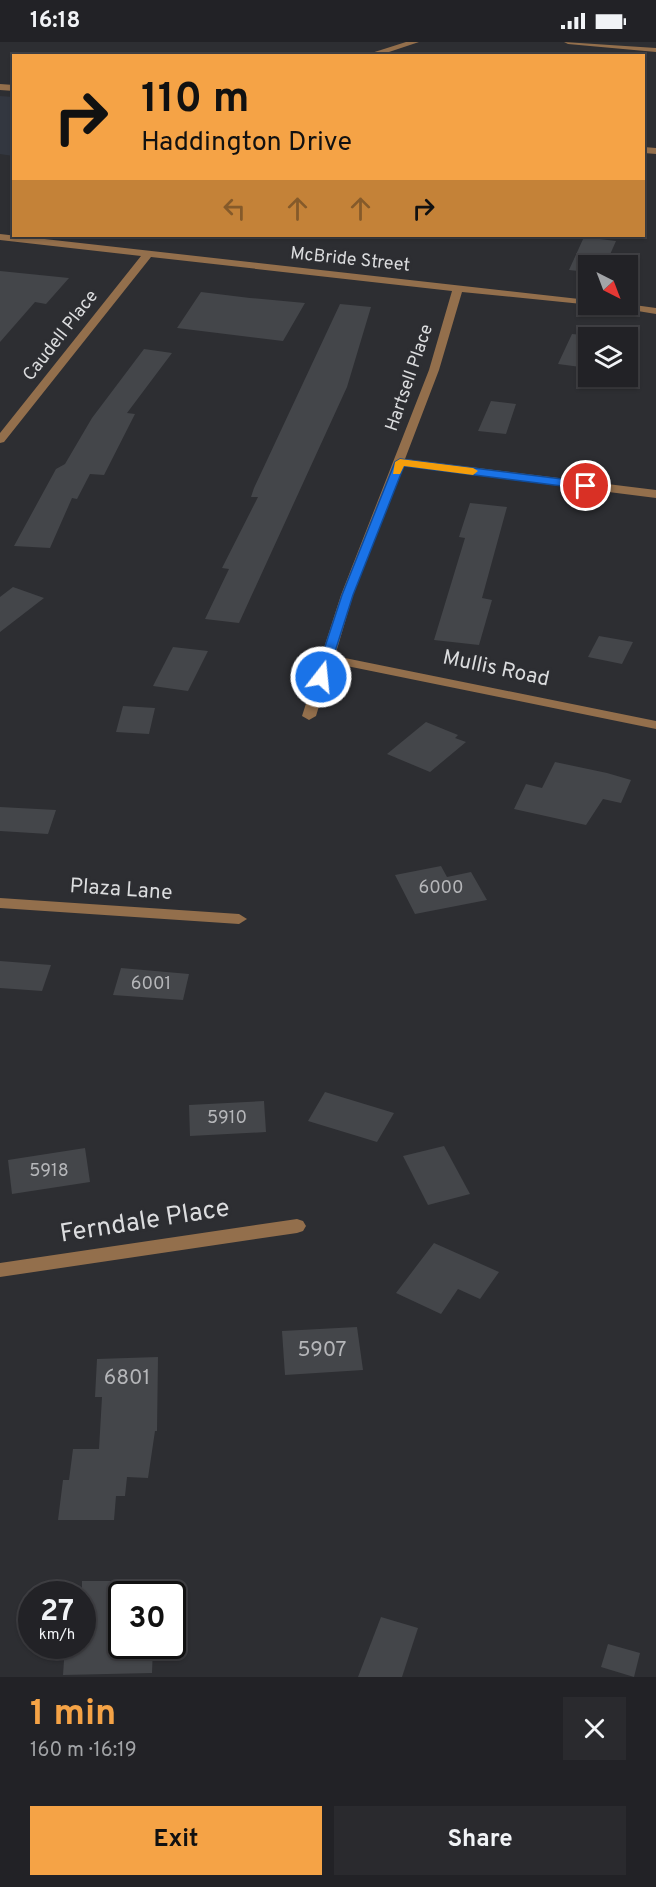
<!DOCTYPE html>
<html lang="en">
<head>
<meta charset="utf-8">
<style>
  body { margin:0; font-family:Overpass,sans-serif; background:#2a2a2e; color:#f1f3f6; height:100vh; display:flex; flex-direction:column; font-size:22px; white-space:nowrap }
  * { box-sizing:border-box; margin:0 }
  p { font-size:20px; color:#a2a4a7 }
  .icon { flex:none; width:33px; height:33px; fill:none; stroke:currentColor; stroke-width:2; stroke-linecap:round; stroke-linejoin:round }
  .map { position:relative; height:1635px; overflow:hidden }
  .sheet { display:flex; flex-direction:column; background:#222226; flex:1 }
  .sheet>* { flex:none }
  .top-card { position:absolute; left:12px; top:12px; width:633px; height:183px; border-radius:0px; box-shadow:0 2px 4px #0004,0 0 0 2px #3f3f43; background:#f5a346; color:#111; overflow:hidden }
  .needle { width:39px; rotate:138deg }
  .buttons { position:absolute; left:578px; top:213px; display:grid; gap:12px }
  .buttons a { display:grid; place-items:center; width:60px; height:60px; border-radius:0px; background:#222226; box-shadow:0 2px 4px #0004,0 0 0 2px #3f3f43; font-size:30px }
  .speed { position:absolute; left:18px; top:1539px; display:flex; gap:12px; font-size:30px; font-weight:700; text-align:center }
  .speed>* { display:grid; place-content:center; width:78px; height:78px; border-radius:50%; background:#222226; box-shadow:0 2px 4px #0004,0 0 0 2px #3f3f43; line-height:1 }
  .speed small { font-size:15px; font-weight:400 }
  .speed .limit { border:3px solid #111; border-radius:9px; background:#fff; color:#111 }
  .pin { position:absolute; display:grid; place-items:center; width:51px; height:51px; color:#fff; margin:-26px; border:3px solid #fff; border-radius:50%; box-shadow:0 2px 6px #0007 }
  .me { position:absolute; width:66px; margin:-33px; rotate:16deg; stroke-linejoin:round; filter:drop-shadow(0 0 4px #0008) }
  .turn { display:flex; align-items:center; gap:21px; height:126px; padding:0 30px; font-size:27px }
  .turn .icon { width:78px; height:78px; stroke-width:2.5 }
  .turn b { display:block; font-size:42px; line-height:51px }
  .lanes { display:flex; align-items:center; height:57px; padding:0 30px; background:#0003; justify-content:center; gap:30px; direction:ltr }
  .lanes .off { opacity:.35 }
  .round { display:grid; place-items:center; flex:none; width:63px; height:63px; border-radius:0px; background:#2a2a2e }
  .headline { display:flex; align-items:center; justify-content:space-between; height:102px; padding:0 30px }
  h1 { font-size:36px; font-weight:700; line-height:45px; color:#f5a346 }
  .action { display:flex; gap:12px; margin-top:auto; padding:12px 30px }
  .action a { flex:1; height:69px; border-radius:0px; background:#f5a346; color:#111; font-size:24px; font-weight:700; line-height:69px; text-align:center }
  .action a+a { background:#2a2a2e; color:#f1f3f6 }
  .status { display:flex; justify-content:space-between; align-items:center; height:42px; padding:0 30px; background:#222226; direction:ltr }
  .status svg { height:16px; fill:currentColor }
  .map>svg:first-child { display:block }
  .built { fill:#333740 }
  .building { fill:#44464a }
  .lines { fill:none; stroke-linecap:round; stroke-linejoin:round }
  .minor { fill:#936f4c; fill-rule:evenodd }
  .route { fill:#1a73e8; stroke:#114b97; stroke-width:1.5 }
  .slow { fill:#f59e0b }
  .labels { text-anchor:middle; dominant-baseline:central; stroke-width:6; stroke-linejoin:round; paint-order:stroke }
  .far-street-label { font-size:18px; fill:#dbdcde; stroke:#2d2e32 }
  .number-label { font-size:18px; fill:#b5b6b9 }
  .street-label { font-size:21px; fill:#dbdcde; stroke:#2d2e32 }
  .near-number-label { font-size:21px; fill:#b5b6b9 }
  .near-street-label { font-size:26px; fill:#dbdcde; stroke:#2d2e32 }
</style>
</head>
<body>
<div class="status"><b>16:18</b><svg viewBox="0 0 49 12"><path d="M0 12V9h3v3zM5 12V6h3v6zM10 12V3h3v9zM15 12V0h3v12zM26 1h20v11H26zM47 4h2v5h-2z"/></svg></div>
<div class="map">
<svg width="656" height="1635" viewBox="0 0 656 1635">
  <rect width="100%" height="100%" fill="#2d2e32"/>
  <polygon class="built" points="0,54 13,55 13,114 0,112"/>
  <g class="building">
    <polygon points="584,195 616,199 605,224 588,224 588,230 569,228"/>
    <polygon points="0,229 69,236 46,262 35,260 0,300"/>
    <polygon points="201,250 250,256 305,261 283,299 177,286"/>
    <polygon points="340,262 371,265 347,345 239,581 205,577 229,527 222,526 258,455 251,455 254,446"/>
    <polygon points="572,292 605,295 588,296 588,326 558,322"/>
    <polygon points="144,307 172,311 127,371 135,372 104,433 90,432 77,457 72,456 50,506 14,504 56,427 65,422 92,376"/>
    <polygon points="491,359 516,362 506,392 478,389"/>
    <polygon points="470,461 507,465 482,556 492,558 479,603 434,598 465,496 459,495"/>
    <polygon points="13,545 44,556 0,590 0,555"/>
    <polygon points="599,594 633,600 622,622 588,615"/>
    <polygon points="173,605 208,609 188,649 153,644"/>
    <polygon points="123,664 155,666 149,692 116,690"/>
    <polygon points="426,680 458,693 455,696 466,700 430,730 387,712"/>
    <polygon points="555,720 607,731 631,738 621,761 603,757 586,783 514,767 526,742 542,746"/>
    <polygon points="0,765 56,768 48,792 0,789"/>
    <polygon points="441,824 447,835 471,830 487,858 415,872 395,833"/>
    <polygon points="0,919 51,923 42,949 0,946"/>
    <polygon points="121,926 189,932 183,958 113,953"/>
    <polygon points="325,1050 394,1071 377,1100 308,1079"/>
    <polygon points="264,1059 266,1090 190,1094 189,1063"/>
    <polygon points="444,1104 470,1152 428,1163 403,1114"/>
    <polygon points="85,1106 90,1140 12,1152 8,1118"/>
    <polygon points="434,1201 499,1230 480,1257 458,1247 441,1272 396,1251"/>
    <polygon points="357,1285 363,1328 285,1333 282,1289"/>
    <polygon points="158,1315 157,1389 155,1389 148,1436 127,1435 125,1454 116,1454 114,1478 58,1478 63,1438 69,1438 73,1407 99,1407 102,1355 95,1355 97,1317"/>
    <polygon points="82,1539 122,1539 119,1583 122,1583 122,1604 153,1604 152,1631 63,1633 65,1604 82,1604"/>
    <polygon points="381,1575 418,1586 402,1635 358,1635"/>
    <polygon points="608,1602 640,1611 634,1635 601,1625"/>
  </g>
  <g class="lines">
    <g class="minor">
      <polygon points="406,0 419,0 377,14 362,14"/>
      <polygon points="564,0 656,6 656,10 568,2"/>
      <polygon points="0,42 14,43 14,49 0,48"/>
      <polygon points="644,105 656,106 656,112 644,111"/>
      <polygon points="0,192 588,258 588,262 592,263 462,250 439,328 405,417 656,448 656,456 403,424 353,553 335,614 656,679 656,687 332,621 316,674 309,678 302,674 341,553 429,328 452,249 151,215 4,400 0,401 0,391 141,214 0,198"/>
      <polygon points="595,262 627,262 656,266 656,272"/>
      <polygon points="0,856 239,872 247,877 239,882 0,866"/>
      <polygon points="297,1177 303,1179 306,1184 303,1189 297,1191 0,1235 0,1221"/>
    </g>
  </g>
  <polygon class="route" points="400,417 586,440 592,444 586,447 404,424 353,553 327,635 317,638 315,635 342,553 395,420"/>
  <polygon class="slow" points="400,417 473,426 478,429 473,433 404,424 400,432 393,432 395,420"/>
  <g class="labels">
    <g class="far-street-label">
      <text transform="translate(350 218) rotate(6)">McBride Street</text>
      <text transform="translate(61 294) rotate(-52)">Caudell Place</text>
      <text transform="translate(410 336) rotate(-71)">Hartsell Place</text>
    </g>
    <g class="number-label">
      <text x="441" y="846">6000</text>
      <text x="151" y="942">6001</text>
      <text x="227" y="1076">5910</text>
      <text x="49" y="1129">5918</text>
    </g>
    <g class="street-label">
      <text transform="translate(496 627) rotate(12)">Mullis Road</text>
      <text transform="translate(121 848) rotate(4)">Plaza Lane</text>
    </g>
    <g class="near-number-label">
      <text x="322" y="1308">5907</text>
      <text x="127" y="1336">6801</text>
    </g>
    <g class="near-street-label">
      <text transform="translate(145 1180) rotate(-9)">Ferndale Place</text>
    </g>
  </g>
</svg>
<div class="buttons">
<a><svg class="needle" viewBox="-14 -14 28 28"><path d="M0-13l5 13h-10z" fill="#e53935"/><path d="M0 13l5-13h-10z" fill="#a2a4a7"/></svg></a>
<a><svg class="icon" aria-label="layers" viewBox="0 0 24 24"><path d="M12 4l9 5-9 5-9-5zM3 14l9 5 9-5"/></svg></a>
</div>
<div class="speed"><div>27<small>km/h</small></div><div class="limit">30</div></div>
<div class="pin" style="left:586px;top:444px;background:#d93025"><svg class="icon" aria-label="arrive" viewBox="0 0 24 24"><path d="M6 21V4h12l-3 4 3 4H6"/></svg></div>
<svg class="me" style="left:321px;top:635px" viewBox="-20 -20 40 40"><circle r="17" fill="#1a73e8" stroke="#fff" stroke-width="3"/><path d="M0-11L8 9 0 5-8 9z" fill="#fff"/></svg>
<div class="top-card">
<div class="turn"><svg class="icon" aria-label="right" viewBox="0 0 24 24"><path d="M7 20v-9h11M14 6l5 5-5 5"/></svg><div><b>110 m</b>Haddington Drive</div></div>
<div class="lanes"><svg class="icon off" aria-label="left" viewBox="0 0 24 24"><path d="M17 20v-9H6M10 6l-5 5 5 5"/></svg><svg class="icon off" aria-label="ahead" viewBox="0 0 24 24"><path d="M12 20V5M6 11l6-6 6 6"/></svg><svg class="icon off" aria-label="ahead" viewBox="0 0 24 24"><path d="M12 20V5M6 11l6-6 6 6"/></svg><svg class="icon" aria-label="right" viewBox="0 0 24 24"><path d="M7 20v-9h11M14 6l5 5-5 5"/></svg></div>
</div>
</div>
<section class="sheet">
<div class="headline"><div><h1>1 min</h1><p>160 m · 16:19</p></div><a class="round"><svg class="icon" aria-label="close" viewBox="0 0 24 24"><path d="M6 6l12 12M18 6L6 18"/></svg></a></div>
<div class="action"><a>Exit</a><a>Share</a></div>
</section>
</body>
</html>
